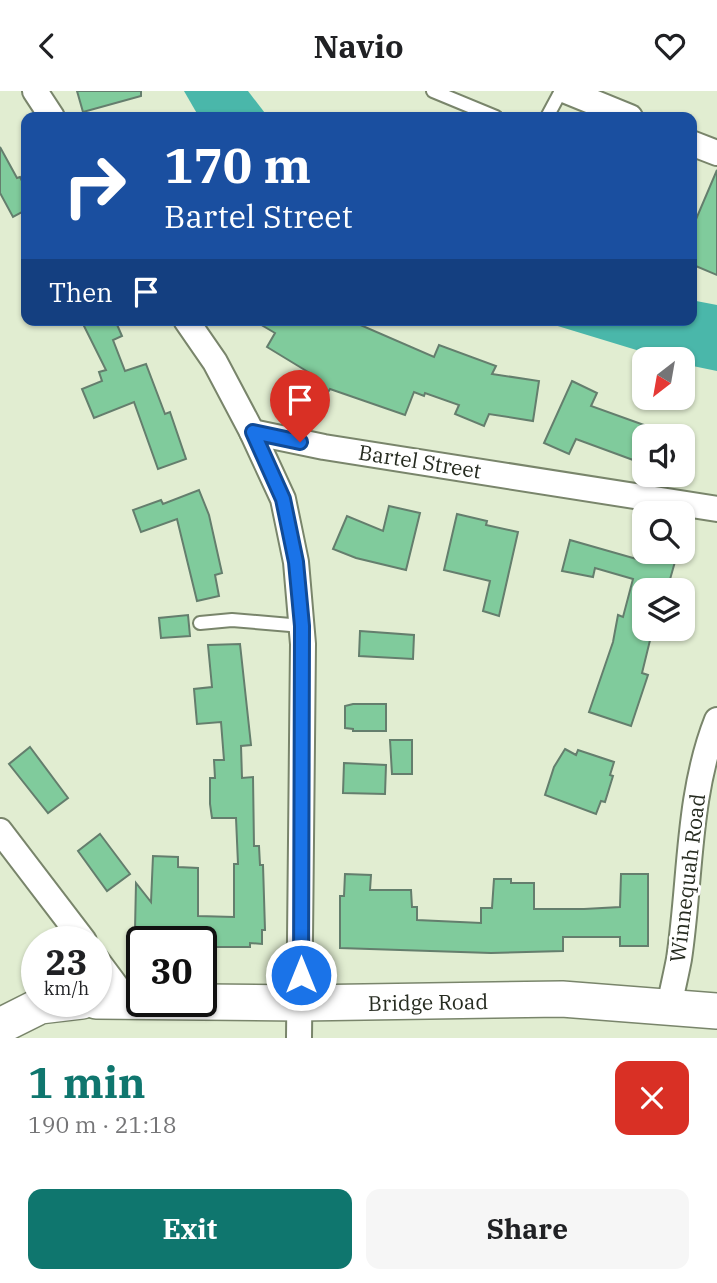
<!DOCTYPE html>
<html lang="en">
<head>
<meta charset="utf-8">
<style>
  body { margin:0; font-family:"IBM Plex Serif",serif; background:#f6f6f6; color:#202124; height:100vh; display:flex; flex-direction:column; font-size:26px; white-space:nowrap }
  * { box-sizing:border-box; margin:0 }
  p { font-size:23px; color:#757577 }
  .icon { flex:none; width:38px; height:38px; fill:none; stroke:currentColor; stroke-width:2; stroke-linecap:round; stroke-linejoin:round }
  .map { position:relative; height:947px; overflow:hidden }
  .details { display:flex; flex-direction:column; background:#fff; flex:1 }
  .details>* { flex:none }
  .hud { position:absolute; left:21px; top:21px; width:676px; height:214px; border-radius:14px; box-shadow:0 2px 5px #0004; background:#1a4fa0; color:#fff; overflow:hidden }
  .needle { width:46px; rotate:211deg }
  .controls { position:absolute; left:632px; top:256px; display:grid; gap:14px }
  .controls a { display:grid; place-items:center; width:63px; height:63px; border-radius:14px; background:#fff; box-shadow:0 2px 5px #0004; font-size:35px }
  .speed { position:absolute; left:21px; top:835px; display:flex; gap:14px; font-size:35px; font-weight:700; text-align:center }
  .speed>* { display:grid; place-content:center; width:91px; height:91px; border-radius:50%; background:#fff; box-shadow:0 2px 5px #0004; line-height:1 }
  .speed small { font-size:18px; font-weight:400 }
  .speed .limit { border:4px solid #111; border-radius:10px; background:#fff; color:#111 }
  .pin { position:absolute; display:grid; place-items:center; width:60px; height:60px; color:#fff; margin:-72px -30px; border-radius:50% 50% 50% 0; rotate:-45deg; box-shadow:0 0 7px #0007 }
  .pin .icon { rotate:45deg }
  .me { position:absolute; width:77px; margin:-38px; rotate:0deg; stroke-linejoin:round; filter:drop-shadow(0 0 5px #0008) }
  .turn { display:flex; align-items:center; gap:24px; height:147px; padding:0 28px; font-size:32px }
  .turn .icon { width:91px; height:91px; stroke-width:2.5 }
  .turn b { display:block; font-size:49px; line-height:60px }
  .then { display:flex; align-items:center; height:66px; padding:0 28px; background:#0003; gap:14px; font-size:26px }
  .round { display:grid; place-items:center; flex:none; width:74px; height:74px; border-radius:14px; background:#f6f6f6 }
  .headline { display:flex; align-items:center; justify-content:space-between; height:119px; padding:0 28px }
  h1 { font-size:42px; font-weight:800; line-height:52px; color:#0f766e }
  .action { display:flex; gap:14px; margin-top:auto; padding:14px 28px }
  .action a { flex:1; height:80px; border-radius:14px; background:#0f766e; color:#fff; font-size:28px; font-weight:800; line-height:80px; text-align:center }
  .action a+a { background:#f6f6f6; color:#202124 }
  header { display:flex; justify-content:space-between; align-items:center; height:91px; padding:0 28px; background:#fff; font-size:32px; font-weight:800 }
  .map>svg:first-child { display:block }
  .water { fill:#4ab7aa }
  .building { fill:#80cb9c; stroke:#647e6d; stroke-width:2 }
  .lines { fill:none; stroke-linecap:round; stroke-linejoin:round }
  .lane-casing { stroke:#79856b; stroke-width:16 }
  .street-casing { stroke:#79856b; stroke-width:28 }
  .secondary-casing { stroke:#79856b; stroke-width:38 }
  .lane { stroke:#fff; stroke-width:12 }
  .street { stroke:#fff; stroke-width:24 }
  .secondary { stroke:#fff; stroke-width:35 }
  .route-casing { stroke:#114b97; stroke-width:18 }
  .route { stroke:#1a73e8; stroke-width:12 }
  .labels { text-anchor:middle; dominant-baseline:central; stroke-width:6; stroke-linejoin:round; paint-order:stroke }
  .street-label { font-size:21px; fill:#262b20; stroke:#fff }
</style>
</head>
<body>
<header><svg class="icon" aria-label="back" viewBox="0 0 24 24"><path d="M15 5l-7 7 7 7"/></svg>Navio<svg class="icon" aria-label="heart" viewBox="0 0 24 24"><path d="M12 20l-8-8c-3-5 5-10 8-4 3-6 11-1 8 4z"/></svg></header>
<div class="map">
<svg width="717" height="947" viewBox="0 0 717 947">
  <rect width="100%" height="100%" fill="#e1edd1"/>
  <g class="water">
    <polygon points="184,0 248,0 268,26 199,26"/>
    <polygon points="691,209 717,214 717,280 683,273 682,268 666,268 538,229 691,229"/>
  </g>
  <g class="building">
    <polygon points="77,0 141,0 141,5 83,21"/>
    <polygon points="0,56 17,87 20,86 26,98 26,119 13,126 0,102"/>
    <polygon points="717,79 717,184 691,173 691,140"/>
    <polygon points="81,229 115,229 122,245 113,249 125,280 146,273 165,323 170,321 186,368 158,378 134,311 94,327 82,298 102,290 99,281 106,279"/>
    <polygon points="253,229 349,229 434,266 439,254 496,275 492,283 539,290 533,330 489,323 484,335 455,323 459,314 425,302 424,305 414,301 405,324 330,298 323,309 304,297 313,284 267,256 275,242"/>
    <polygon points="572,290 597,302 591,315 644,334 644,373 576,348 569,363 544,352"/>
    <polygon points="199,399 209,424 222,482 215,484 219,505 197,510 177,428 141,441 133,419 161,409 163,413"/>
    <polygon points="389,415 420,422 406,479 356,467 333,458 347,425 383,440"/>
    <polygon points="457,423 487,430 486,434 518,441 499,525 483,520 490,490 444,479"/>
    <polygon points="570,449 647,471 650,460 678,460 667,499 644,499 644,537 653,537 642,582 648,584 631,635 589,621 613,551 618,524 623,526 633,488 595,477 593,486 562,480"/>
    <polygon points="188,524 190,545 161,547 159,527"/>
    <polygon points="360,540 414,544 413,568 359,565"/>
    <polygon points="240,553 251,654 241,655 242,687 253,686 254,755 259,755 260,774 263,774 265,839 262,839 262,853 250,852 250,856 201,856 201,850 191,850 191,842 135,839 136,792 151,811 153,765 178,766 178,776 198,777 198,825 234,826 234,773 238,773 236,727 212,727 210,713 210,687 215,687 214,669 224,669 221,631 197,633 194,598 212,596 208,554"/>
    <polygon points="353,613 386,613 386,640 353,640 353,638 345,637 345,615"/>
    <polygon points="390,649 412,649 412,683 392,683"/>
    <polygon points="30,656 68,707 48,722 9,673"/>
    <polygon points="565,658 576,664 578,659 614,671 610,684 613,685 605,711 601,710 596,723 545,704 554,676"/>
    <polygon points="344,672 386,674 385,703 343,702"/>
    <polygon points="100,743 130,783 107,800 78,760"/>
    <polygon points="345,783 371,784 370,799 411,799 412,816 417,816 417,829 481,832 481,817 492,817 494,788 511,788 511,792 534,792 534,818 584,818 620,816 621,783 648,783 648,855 620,855 620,846 563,846 563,860 491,862 340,857 340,805 344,805"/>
  </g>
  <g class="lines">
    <defs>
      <g id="lane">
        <polyline points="433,0 496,26"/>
        <polyline points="547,26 561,0"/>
        <polyline points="200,532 232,529 302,535"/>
      </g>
      <g id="street">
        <polyline points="35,0 52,26"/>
        <polyline points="566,0 630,26"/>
        <polyline points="691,52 717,62"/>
        <polyline points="186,229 215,271 252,341 283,408 296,471 303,553 299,947"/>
        <polyline points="252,341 324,356 717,418"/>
        <polyline points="0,740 84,850"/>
        <polyline points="96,868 128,911"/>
        <path d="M669 916C672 900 676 884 679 868 691 788 687 705 717 629"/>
      </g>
      <g id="secondary">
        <polyline points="96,910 300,912 562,908 717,920"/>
        <polyline points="0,935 40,915 82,910"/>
      </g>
    </defs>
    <use href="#lane" class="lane-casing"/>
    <use href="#street" class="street-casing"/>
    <use href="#secondary" class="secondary-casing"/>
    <use href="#lane" class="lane"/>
    <use href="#street" class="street"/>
    <use href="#secondary" class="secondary"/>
  </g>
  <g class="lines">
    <defs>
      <polyline id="route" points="300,351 253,341 283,408 296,471 302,535 301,884"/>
    </defs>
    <use href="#route" class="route-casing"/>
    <use href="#route" class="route"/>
  </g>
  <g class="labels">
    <g class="street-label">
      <text transform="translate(420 370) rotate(9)">Bartel Street</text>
      <text transform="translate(687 787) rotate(-83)">Winnequah Road</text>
      <text transform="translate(428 911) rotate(-1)">Bridge Road</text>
    </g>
  </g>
</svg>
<div class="controls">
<a><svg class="needle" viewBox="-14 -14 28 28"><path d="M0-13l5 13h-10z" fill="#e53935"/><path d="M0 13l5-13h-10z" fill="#757577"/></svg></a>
<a><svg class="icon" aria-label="sound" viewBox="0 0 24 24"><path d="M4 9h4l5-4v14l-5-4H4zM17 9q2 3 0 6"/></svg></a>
<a><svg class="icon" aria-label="search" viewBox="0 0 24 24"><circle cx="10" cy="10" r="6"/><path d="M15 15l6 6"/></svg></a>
<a><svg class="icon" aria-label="layers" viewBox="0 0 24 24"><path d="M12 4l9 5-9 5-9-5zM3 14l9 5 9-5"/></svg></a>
</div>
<div class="speed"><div>23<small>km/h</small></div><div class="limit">30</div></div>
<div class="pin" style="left:300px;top:351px;background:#d93025"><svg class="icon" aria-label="arrive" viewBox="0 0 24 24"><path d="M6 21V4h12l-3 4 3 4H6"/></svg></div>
<svg class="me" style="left:301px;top:884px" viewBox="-20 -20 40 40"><circle r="17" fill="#1a73e8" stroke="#fff" stroke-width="3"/><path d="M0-11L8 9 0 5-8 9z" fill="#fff"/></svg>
<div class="hud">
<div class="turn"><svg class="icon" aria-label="right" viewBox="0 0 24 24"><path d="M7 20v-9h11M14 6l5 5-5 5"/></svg><div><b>170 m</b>Bartel Street</div></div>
<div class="then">Then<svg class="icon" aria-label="arrive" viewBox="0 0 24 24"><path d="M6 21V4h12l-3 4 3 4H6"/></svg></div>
</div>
</div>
<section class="details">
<div class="headline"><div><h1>1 min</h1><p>190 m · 21:18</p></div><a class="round" style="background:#d93025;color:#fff"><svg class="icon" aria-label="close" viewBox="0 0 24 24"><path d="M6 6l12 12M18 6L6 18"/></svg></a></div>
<div class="action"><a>Exit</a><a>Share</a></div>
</section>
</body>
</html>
